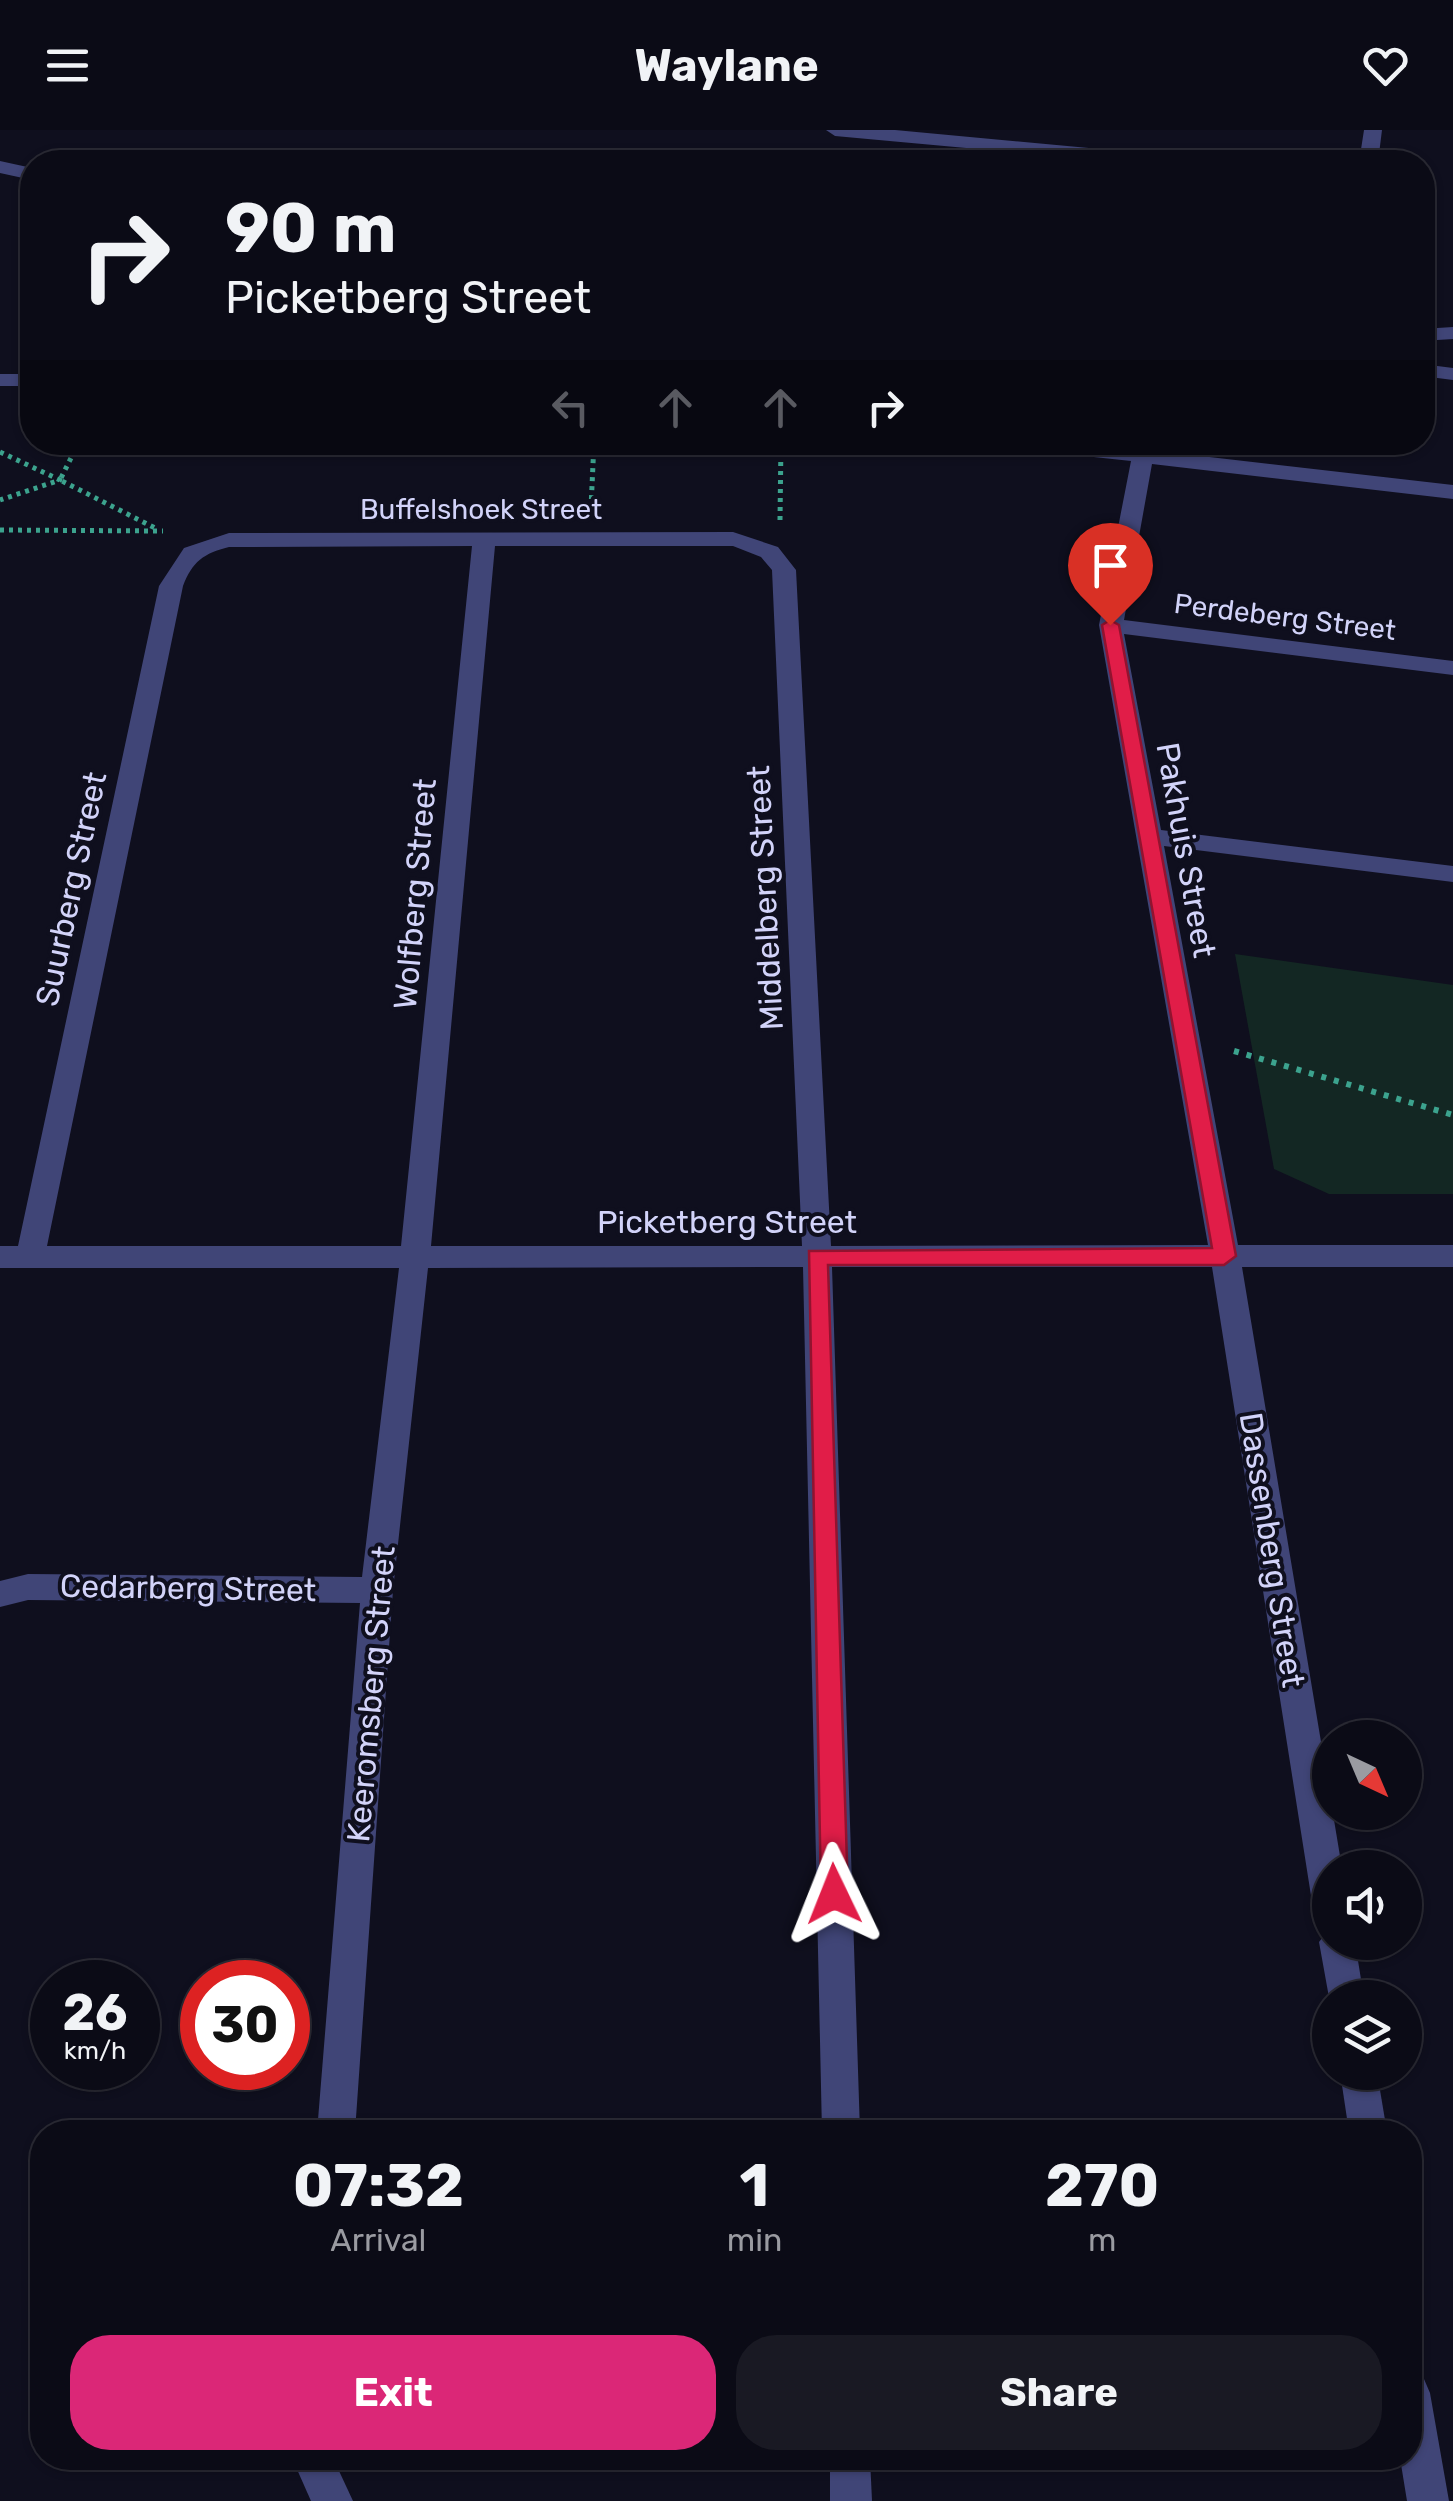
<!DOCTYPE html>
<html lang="en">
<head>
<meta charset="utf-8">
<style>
  body { margin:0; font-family:Rubik,sans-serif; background:#191923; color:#f1f3f6; height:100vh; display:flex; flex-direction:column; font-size:38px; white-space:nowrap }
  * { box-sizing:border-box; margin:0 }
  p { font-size:32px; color:#9a9ba1 }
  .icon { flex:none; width:55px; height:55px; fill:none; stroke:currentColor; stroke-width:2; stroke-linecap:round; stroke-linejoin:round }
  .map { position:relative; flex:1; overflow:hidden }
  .side { position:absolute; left:30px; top:1990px; width:1392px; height:350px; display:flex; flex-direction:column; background:#0b0b16; border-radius:40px; box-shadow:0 2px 8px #0004,0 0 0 2px #2b2b35 }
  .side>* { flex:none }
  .top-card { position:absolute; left:20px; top:20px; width:1415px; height:305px; border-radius:40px; box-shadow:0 2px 8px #0004,0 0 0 2px #2b2b35; background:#0b0b16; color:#f1f3f6; overflow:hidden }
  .needle { width:65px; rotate:136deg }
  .controls { position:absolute; left:1312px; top:1590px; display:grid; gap:20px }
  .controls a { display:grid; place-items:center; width:110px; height:110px; border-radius:50%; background:#0b0b16; box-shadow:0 2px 8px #0004,0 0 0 2px #2b2b35; font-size:50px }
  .speed { position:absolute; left:30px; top:1830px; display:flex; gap:20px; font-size:50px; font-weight:700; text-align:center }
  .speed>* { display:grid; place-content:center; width:130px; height:130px; border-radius:50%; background:#0b0b16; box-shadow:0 2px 8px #0004,0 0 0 2px #2b2b35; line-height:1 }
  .speed small { font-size:25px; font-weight:400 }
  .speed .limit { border:15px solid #d22; background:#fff; color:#111 }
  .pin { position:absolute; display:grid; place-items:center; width:85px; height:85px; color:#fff; margin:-102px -42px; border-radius:50% 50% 50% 0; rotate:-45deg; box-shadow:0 0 10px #0007 }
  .pin .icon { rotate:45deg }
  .me { position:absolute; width:110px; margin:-55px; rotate:358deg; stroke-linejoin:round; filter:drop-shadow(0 0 8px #0008) }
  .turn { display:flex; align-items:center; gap:35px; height:210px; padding:0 40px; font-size:45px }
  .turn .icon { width:130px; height:130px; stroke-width:2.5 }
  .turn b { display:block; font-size:70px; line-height:85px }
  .lanes { display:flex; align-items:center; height:95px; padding:0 40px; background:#0003; justify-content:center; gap:50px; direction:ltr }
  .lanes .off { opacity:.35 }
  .eta { display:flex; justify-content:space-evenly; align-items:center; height:170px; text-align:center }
  .eta b { font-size:60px; font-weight:700; line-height:70px }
  .primary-button { display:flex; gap:20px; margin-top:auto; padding:20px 40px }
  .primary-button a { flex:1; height:115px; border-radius:40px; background:#db2777; color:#fff; font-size:40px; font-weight:700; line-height:115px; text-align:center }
  .primary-button a+a { background:#191923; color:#f1f3f6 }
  header { display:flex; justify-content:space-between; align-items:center; height:130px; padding:0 40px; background:#0b0b16; font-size:45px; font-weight:700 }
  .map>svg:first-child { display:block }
  .green { fill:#132723 }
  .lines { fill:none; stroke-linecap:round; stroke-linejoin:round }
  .path-far1 { stroke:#3ca38e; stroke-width:5; stroke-dasharray:4 5; stroke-linecap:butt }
  .path { stroke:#3ca38e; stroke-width:6; stroke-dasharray:5 8; stroke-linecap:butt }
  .minor { fill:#404577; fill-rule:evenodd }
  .route { fill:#e11d48; stroke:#92132f; stroke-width:2.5 }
  .labels { text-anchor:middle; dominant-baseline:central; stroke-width:8; stroke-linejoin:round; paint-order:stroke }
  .far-street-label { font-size:28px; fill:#d2d3f9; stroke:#0f0f1e }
  .street-label { font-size:32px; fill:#d2d3f9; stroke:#0f0f1e }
</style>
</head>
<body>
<header><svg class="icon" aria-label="menu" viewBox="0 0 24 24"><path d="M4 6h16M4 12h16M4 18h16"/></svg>Waylane<svg class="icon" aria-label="heart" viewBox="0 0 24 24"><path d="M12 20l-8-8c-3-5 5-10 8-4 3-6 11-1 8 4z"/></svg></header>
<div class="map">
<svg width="1453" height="2371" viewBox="0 0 1453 2371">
  <rect width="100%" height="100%" fill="#0f0f1e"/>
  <polygon class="green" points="1235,824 1453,855 1453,1064 1329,1064 1274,1039"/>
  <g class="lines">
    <g class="path-far1">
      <polyline points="79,312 60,350 155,398"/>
      <polyline points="0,322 60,350 0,370"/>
      <polyline points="591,378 594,312"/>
      <polyline points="780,390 781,312"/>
      <polyline points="0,400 163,401"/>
    </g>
    <polyline class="path" points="1234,921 1453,985"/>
    <g class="minor">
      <polygon points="826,0 895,0 1175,26 1185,32 1119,32 835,6"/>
      <polygon points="1364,0 1382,0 1378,32 1359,32"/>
      <polygon points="0,31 32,38 32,50 0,43"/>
      <polygon points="1453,197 1453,209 1422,211 1422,199"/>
      <polygon points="1422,234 1453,238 1453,250 1422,246"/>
      <rect x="0" y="244" width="32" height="12"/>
      <path d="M1008 312H1080L1453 355V369L1152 334 1124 490 1453 531V545L1124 504 1161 700 1453 736V752L1164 716 1238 1115H1453V1137H1242L1342 1738H1330V1788L1317 1783 1312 1772 1212 1137H832L860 2002H822L803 1137 428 1138 393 1460 355 2002H317L360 1473 28 1470 0 1477V1451L28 1444 362 1447 399 1138H0V1116H18L159 456 184 418 229 403 733 402 778 417 796 440 831 1116 1208 1115 1099 495 1131 331 1019 319ZM472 416 401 1116H47L183 456C192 432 204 423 229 417ZM495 416H733L761 427 772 440 802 1116H431Z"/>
      <polygon points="1330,1798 1330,1812 1355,1812 1364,1868 1330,1868 1330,1873 1319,1812"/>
      <polygon points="1340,1942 1377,1942 1387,2002 1349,2002"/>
      <polygon points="1410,2243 1424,2249 1430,2263 1449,2371 1407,2371 1400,2328 1410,2328"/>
      <polygon points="292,2328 333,2328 353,2371 311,2371"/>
      <polygon points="830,2328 870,2328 872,2371 830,2371"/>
    </g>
  </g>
  <polygon class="route" points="1110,490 1119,495 1236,1126 1224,1135 828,1135 848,1764 844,1772 834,1776 825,1772 821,1764 809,1121 1212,1118 1102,495"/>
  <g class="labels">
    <g class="far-street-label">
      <text x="481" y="379">Buffelshoek Street</text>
      <text transform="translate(1285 487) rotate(7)">Perdeberg Street</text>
    </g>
    <g class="street-label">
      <text transform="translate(1186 720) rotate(80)">Pakhuis Street</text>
      <text transform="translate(71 759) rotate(-78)">Suurberg Street</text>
      <text transform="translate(415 764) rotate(-85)">Wolfberg Street</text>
      <text transform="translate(765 768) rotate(-93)">Middelberg Street</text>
      <text x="727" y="1092">Picketberg Street</text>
      <text transform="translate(1272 1420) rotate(81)">Dassenberg Street</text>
      <text transform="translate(188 1458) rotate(1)">Cedarberg Street</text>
      <text transform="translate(371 1564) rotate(-85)">Keeromsberg Street</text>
    </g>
  </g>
</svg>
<div class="controls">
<a><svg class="needle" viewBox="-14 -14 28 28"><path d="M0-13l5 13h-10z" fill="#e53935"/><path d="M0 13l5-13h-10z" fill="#9a9ba1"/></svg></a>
<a><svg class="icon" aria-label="sound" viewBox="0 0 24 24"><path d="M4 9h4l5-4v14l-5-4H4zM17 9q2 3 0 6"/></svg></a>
<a><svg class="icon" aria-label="layers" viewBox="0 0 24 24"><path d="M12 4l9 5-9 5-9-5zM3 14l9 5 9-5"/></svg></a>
</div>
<div class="speed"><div>26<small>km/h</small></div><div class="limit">30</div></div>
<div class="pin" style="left:1110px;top:495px;background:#d93025"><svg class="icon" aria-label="arrive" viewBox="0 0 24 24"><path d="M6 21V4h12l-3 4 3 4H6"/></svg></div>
<svg class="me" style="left:834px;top:1764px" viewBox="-20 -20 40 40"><path d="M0-17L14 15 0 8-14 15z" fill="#e11d48" stroke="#fff" stroke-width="4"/></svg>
<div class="top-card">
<div class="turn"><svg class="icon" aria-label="right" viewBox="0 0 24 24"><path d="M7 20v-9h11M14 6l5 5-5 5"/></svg><div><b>90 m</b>Picketberg Street</div></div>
<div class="lanes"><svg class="icon off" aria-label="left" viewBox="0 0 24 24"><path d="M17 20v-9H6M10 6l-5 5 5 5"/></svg><svg class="icon off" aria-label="ahead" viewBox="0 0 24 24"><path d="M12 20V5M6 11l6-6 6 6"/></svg><svg class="icon off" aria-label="ahead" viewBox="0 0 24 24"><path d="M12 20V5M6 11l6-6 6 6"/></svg><svg class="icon" aria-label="right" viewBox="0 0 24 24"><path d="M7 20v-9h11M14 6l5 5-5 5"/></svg></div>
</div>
<section class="side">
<div class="eta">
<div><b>07:32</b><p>Arrival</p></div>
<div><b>1</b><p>min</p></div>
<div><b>270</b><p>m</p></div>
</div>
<div class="primary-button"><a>Exit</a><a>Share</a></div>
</section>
</div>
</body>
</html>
